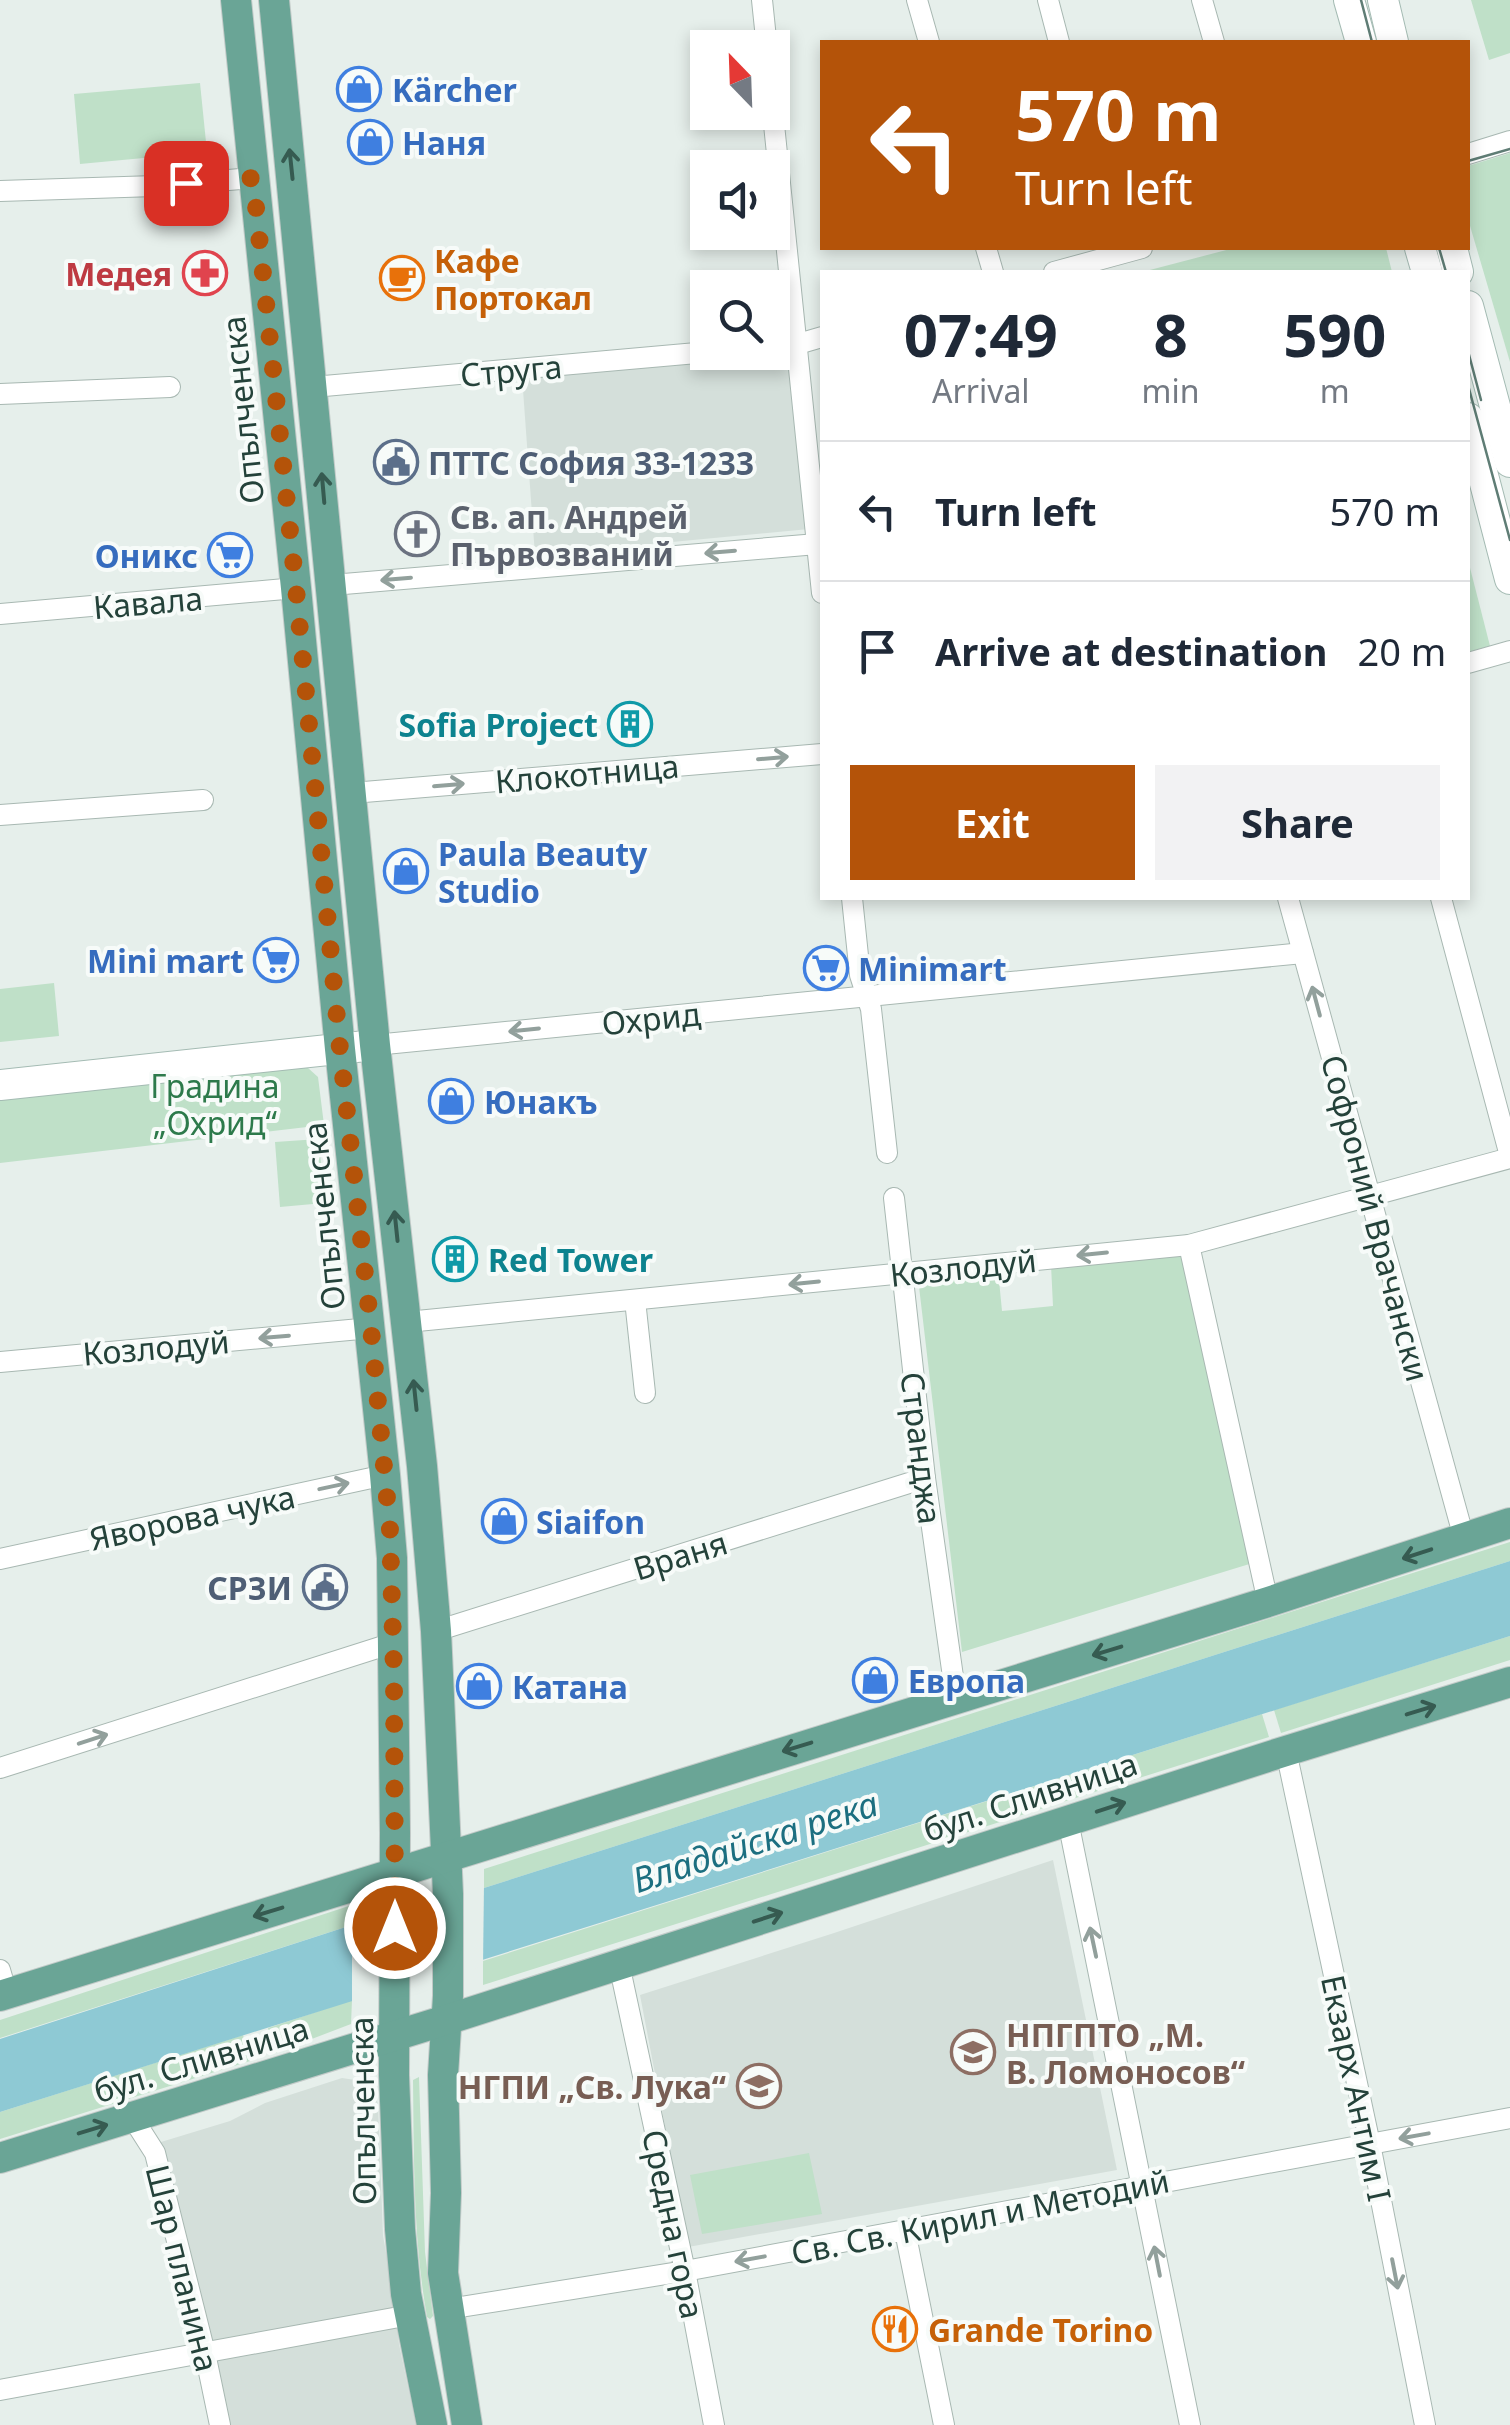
<!DOCTYPE html>
<html lang="en">
<head>
<meta charset="utf-8">
<style>
  body { margin:0; font-family:"Noto Sans",sans-serif; background:#f2f2f3; color:#1f2937; height:100vh; display:flex; flex-direction:column; font-size:38px; white-space:nowrap }
  * { box-sizing:border-box; margin:0 }
  p { font-size:32px; color:#747a83 }
  .icon { flex:none; width:55px; height:55px; fill:none; stroke:currentColor; stroke-width:2; stroke-linecap:round; stroke-linejoin:round }
  .map { position:relative; flex:1; overflow:hidden }
  .side { position:absolute; left:820px; top:270px; width:650px; height:630px; display:flex; flex-direction:column; background:#fff; border-radius:0px; box-shadow:0 5px 15px #0003 }
  .side>* { flex:none }
  .top-card { position:absolute; left:820px; top:40px; width:650px; height:210px; border-radius:0px; box-shadow:0 5px 15px #0003; background:#b45309; color:#fff; overflow:hidden }
  .needle { width:65px; rotate:337deg }
  .tools { position:absolute; left:690px; top:30px; display:grid; gap:20px }
  .tools a { display:grid; place-items:center; width:100px; height:100px; border-radius:0px; background:#fff; box-shadow:0 5px 15px #0003; font-size:50px }
  .pin { position:absolute; display:grid; place-items:center; width:85px; height:85px; color:#fff; margin:-42px; border-radius:20px; box-shadow:0 5px 15px #0006 }
  .me { position:absolute; width:110px; margin:-55px; rotate:0deg; stroke-linejoin:round; filter:drop-shadow(0 0 8px #0008) }
  .turn { display:flex; align-items:center; gap:35px; height:210px; padding:0 30px; font-size:45px }
  .turn .icon { width:130px; height:130px; stroke-width:2.5 }
  .turn b { display:block; font-size:70px; line-height:85px }
  .eta { display:flex; justify-content:space-evenly; align-items:center; height:170px; text-align:center }
  .eta b { font-size:60px; font-weight:700; line-height:70px }
  .primary-button { display:flex; gap:20px; margin-top:auto; padding:20px 30px }
  .primary-button a { flex:1; height:115px; border-radius:0px; background:#b45309; color:#fff; font-size:40px; font-weight:700; line-height:115px; text-align:center }
  .primary-button a+a { background:#f2f2f3; color:#1f2937 }
  ul { padding:0; list-style:none }
  li { display:flex; align-items:center; gap:30px; height:140px; padding:0 30px; border-top:2px solid #e0e1e3 }
  li div { flex:1 }
  li b { display:block; font-size:38px }
  li em { font-style:normal }
  .map>svg:first-child { display:block }
  .built { fill:#d4dfda }
  .green { fill:#bfe0c8 }
  .water { fill:#8ec9d4 }
  .pier { fill:#e6efeb }
  .lines { fill:none; stroke-linecap:round; stroke-linejoin:round }
  .street-casing { stroke:#a8b8b2; stroke-width:22 }
  .secondary-casing { stroke:#a4bbb3; stroke-width:32 }
  .primary-casing { stroke:#c2cac8; stroke-width:32 }
  .street { stroke:#fff; stroke-width:20 }
  .secondary { stroke:#fff; stroke-width:30 }
  .primary { stroke:#6aa596; stroke-width:30 }
  .tram { stroke:#5f7d75; stroke-width:2.5 }
  .oneway { stroke:#365b51 }
  .oneway2 { stroke:#92a09c }
  .route { stroke:#b45309; stroke-width:18; stroke-dasharray:0 32.4 }
  .labels { text-anchor:middle; dominant-baseline:central; stroke-width:8; stroke-linejoin:round; paint-order:stroke }
  .shop-label { font-size:32px; font-weight:bold; fill:#366cbe; stroke:#f7fbf9; text-anchor:start }
  .food-label { font-size:32px; font-weight:bold; fill:#c56008; stroke:#f7fbf9; text-anchor:start }
  .health-label { font-size:32px; font-weight:bold; fill:#be3a42; stroke:#f7fbf9; text-anchor:end }
  .street-label { font-size:32px; fill:#24423a; stroke:#f7fbf9 }
  .service-label { font-size:32px; font-weight:bold; fill:#4e5e75; stroke:#f7fbf9; text-anchor:start }
  .worship-label { font-size:32px; font-weight:bold; fill:#5b616d; stroke:#f7fbf9; text-anchor:start }
  .culture-label { font-size:32px; font-weight:bold; fill:#0d838f; stroke:#f7fbf9; text-anchor:end }
  .park-label { font-size:32px; fill:#2d7a4b; stroke:#f7fbf9 }
  .education-label { font-size:32px; font-weight:bold; fill:#785e54; stroke:#f7fbf9; text-anchor:start }
  .water-label { font-size:35px; font-style:italic; fill:#1c6f80; stroke:#f7fbf9 }
</style>
</head>
<body>
<div class="map">
<svg width="1510" height="2425" viewBox="0 0 1510 2425">
  <rect width="100%" height="100%" fill="#e6efeb"/>
  <g class="built">
    <polygon points="794,354 809,529 535,555 522,376"/>
    <polygon points="1053,1860 1117,2170 688,2247 640,1995 831,1934"/>
    <polygon points="342,2078 362,2081 375,2094 378,2104 383,2236 393,2291 399,2344 416,2425 221,2425 170,2166 160,2146 161,2142 230,2121 265,2103"/>
  </g>
  <g class="green">
    <polygon points="1471,0 1510,0 1510,53 1489,60"/>
    <polygon points="200,83 207,152 80,164 74,94"/>
    <polygon points="1510,153 1510,362 1468,219 1468,166"/>
    <polygon points="1234,248 1386,248 1392,272 1147,272 1146,271"/>
    <polygon points="1468,560 1490,646 1468,652"/>
    <polygon points="54,983 59,1036 0,1042 0,989"/>
    <polygon points="298,1059 318,1077 324,1125 0,1163 0,1093"/>
    <polygon points="319,1139 324,1203 280,1207 275,1142"/>
    <polygon points="1188,1248 1256,1562 962,1652 918,1278 998,1270 1002,1311 1053,1306 1051,1265"/>
    <polygon points="1510,1542 1510,1561 484,1888 484,1869"/>
    <polygon points="1510,1636 1510,1660 1281,1733 1274,1710"/>
    <polygon points="1262,1714 1269,1737 483,1985 483,1961"/>
    <polygon points="352,1905 352,1925 0,2038 0,2020"/>
    <polygon points="352,2000 351,2024 275,2053 268,2028"/>
    <polygon points="243,2035 250,2061 0,2139 0,2112"/>
    <path d="M419 2077 425 2252 433 2316 430 2319 427 2317C413 2238 414 2159 413 2080Z"/>
    <polygon points="809,2153 822,2214 702,2234 690,2175"/>
  </g>
  <polygon class="water" points="1510,1561 1510,1636 0,2112 0,2039 352,1925 484,1888"/>
  <polygon class="pier" points="484,1883 483,1966 352,2005 352,1919"/>
  <g class="lines">
    <defs>
      <g id="street">
        <polyline points="762,0 767,48"/>
        <polyline points="917,0 929,42"/>
        <polyline points="1048,0 1059,42"/>
        <polyline points="1202,0 1214,42"/>
        <polyline points="772,105 822,593"/>
        <polyline points="1468,154 1510,141"/>
        <polyline points="0,191 155,186 253,178"/>
        <polyline points="986,248 993,272"/>
        <polyline points="1054,272 1142,248"/>
        <polyline points="772,347 798,344 822,337"/>
        <polyline points="313,387 708,352"/>
        <polyline points="0,394 170,387"/>
        <polyline points="332,585 817,544"/>
        <polyline points="0,614 296,588"/>
        <polyline points="1468,663 1510,651"/>
        <polyline points="352,793 822,754"/>
        <polyline points="0,815 203,800"/>
        <polyline points="852,898 860,975 871,1009 887,1153"/>
        <polyline points="1288,898 1464,1538"/>
        <polyline points="1441,898 1510,1156"/>
        <polyline points="375,1045 1303,953"/>
        <polyline points="894,1198 925,1478 956,1698"/>
        <polyline points="1189,1245 1268,1602"/>
        <polyline points="635,1300 645,1393"/>
        <polyline points="407,1322 1189,1245 1510,1158"/>
        <polyline points="0,1362 371,1328"/>
        <polyline points="0,1559 385,1475"/>
        <polyline points="436,1631 925,1478"/>
        <polyline points="1286,1751 1370,2144 1425,2425"/>
        <polyline points="0,1768 393,1643"/>
        <polyline points="1068,1821 1190,2425"/>
        <polyline points="619,1964 685,2271 714,2425"/>
        <polyline points="0,1970 7,1994"/>
        <polyline points="132,2117 155,2153 205,2353 220,2425"/>
        <polyline points="905,2231 944,2425"/>
        <polyline points="448,2309 685,2271 1510,2118"/>
        <polyline points="0,2390 410,2315"/>
      </g>
      <g id="secondary">
        <polyline points="1349,0 1361,42"/>
        <polyline points="1383,0 1393,42"/>
        <polyline points="1420,248 1427,272"/>
        <polyline points="1452,248 1458,272"/>
        <polyline points="1468,306 1510,462"/>
        <polyline points="1468,418 1510,579"/>
        <polyline points="0,1085 375,1045"/>
      </g>
      <g id="primary">
        <polyline points="236,0 296,588 340,1049 385,1475 392,1558 395,1833 394,2075 400,2229 406,2294 432,2425"/>
        <polyline points="274,0 375,1045 422,1466 436,1631 448,1894 448,1996 443,2075 446,2193 443,2273 467,2425"/>
        <polyline points="0,1996 1268,1602 1510,1523"/>
        <polyline points="0,2158 446,2020 1286,1751 1510,1682"/>
      </g>
    </defs>
    <use href="#street" class="street-casing"/>
    <use href="#secondary" class="secondary-casing"/>
    <use href="#primary" class="primary-casing"/>
    <use href="#street" class="street"/>
    <use href="#secondary" class="secondary"/>
    <use href="#primary" class="primary"/>
    <g class="tram">
      <polyline points="1361,0 1372,42"/>
      <polyline points="1468,161 1510,149"/>
      <polyline points="1439,248 1446,272"/>
      <polyline points="1468,351 1481,400"/>
      <polyline points="1468,385 1510,540"/>
    </g>
  </g>
  <defs><path id="oneway-shaft" d="M-6 0H5M1.5-3L5.5 0L1.5 3" fill="none" stroke-width="1.6" stroke-linecap="round" stroke-linejoin="round" transform="scale(2.5)"/></defs>
  <g class="oneway">
    <use href="#oneway-shaft" transform="translate(291 164) rotate(-96)"/>
    <use href="#oneway-shaft" transform="translate(323 488) rotate(-95)"/>
    <use href="#oneway-shaft" transform="translate(396 1226) rotate(-96)"/>
    <use href="#oneway-shaft" transform="translate(415 1395) rotate(-96)"/>
    <use href="#oneway-shaft" transform="translate(1417 1554) rotate(162)"/>
    <use href="#oneway-shaft" transform="translate(1107 1651) rotate(163)"/>
    <use href="#oneway-shaft" transform="translate(1421 1710) rotate(-17)"/>
    <use href="#oneway-shaft" transform="translate(797 1747) rotate(163)"/>
    <use href="#oneway-shaft" transform="translate(1111 1807) rotate(-18)"/>
    <use href="#oneway-shaft" transform="translate(268 1912) rotate(163)"/>
    <use href="#oneway-shaft" transform="translate(768 1917) rotate(-18)"/>
    <use href="#oneway-shaft" transform="translate(93 2129) rotate(-17)"/>
  </g>
  <g class="oneway2">
    <use href="#oneway-shaft" transform="translate(720 552) rotate(175)"/>
    <use href="#oneway-shaft" transform="translate(396 579) rotate(175)"/>
    <use href="#oneway-shaft" transform="translate(773 758) rotate(-5)"/>
    <use href="#oneway-shaft" transform="translate(449 785) rotate(-5)"/>
    <use href="#oneway-shaft" transform="translate(1316 1001) rotate(-105)"/>
    <use href="#oneway-shaft" transform="translate(524 1030) rotate(174)"/>
    <use href="#oneway-shaft" transform="translate(1092 1254) rotate(174)"/>
    <use href="#oneway-shaft" transform="translate(804 1283) rotate(174)"/>
    <use href="#oneway-shaft" transform="translate(274 1337) rotate(175)"/>
    <use href="#oneway-shaft" transform="translate(334 1486) rotate(-12)"/>
    <use href="#oneway-shaft" transform="translate(93 1739) rotate(-18)"/>
    <use href="#oneway-shaft" transform="translate(1093 1942) rotate(-102)"/>
    <use href="#oneway-shaft" transform="translate(1414 2136) rotate(170)"/>
    <use href="#oneway-shaft" transform="translate(750 2259) rotate(170)"/>
    <use href="#oneway-shaft" transform="translate(1157 2261) rotate(-101)"/>
    <use href="#oneway-shaft" transform="translate(1395 2274) rotate(79)"/>
  </g>
  <g class="lines">
    <polyline class="route" points="186,183 253,178 296,588 340,1049 371,1328 390,1530 394,1676 395,1928"/>
  </g>
  <defs>
    <symbol id="shop-ring" viewBox="-11 -11 22 22"><circle r="9.5" fill="#f7fbf9" stroke="#3f7fe0" stroke-width="1.5"/><path d="M-5-2.5h2.3a2.7 3.5 0 0 1 5.4 0H5L5.5 6h-11ZM-1.5-2.5h3a1.5 2.3 0 0 0-3 0Z" fill="#3f7fe0"/></symbol>
    <symbol id="pharmacy-ring" viewBox="-11 -11 22 22"><circle r="9.5" fill="#f7fbf9" stroke="#e0444e" stroke-width="1.5"/><path d="M-2-6h4v4h4v4h-4v4h-4v-4h-4v-4h4Z" fill="#e0444e"/></symbol>
    <symbol id="cafe-ring" viewBox="-11 -11 22 22"><circle r="9.5" fill="#f7fbf9" stroke="#e8710a" stroke-width="1.5"/><path d="M-5.5-4.5H6V0H3Q3 3.5 0 3.5H-2.5Q-5.5 3.5-5.5 0ZM3-3.2v2h1.7v-2ZM-6 4.5H4V6H-6Z" fill="#e8710a"/></symbol>
    <symbol id="civic-ring" viewBox="-11 -11 22 22"><circle r="9.5" fill="#f7fbf9" stroke="#5c6f8a" stroke-width="1.5"/><path d="M-.6-6.5H3V-4.5H.6V-3L4-1V1h2V6H-6V1h2V-1L-.6-3ZM-1.2 2.5V6h2.4V2.5Z" fill="#5c6f8a"/></symbol>
    <symbol id="church-ring" viewBox="-11 -11 22 22"><circle r="9.5" fill="#f7fbf9" stroke="#6b7280" stroke-width="1.5"/><path d="M-1.2-6h2.4v3.5h3.3v2.4h-3.3V6h-2.4V-.1h-3.3v-2.4h3.3Z" fill="#6b7280"/></symbol>
    <symbol id="supermarket-ring" viewBox="-11 -11 22 22"><circle r="9.5" fill="#f7fbf9" stroke="#3f7fe0" stroke-width="1.5"/><path d="M-6-5.5h2.5l.6 2H6L4.5 2H-2.5L-4.4-4H-6ZM-1.5 3.2a1.3 1.3 0 1 0 .1 0ZM3 3.2a1.3 1.3 0 1 0 .1 0Z" fill="#3f7fe0"/></symbol>
    <symbol id="building-ring" viewBox="-11 -11 22 22"><circle r="9.5" fill="#f7fbf9" stroke="#0f9aa8" stroke-width="1.5"/><path d="M-4-6H4V6H1V3H-1V6H-4ZM-2.5-4.3h1.7v1.8h-1.7ZM.8-4.3h1.7v1.8H.8ZM-2.5-1h1.7V.8h-1.7ZM.8-1h1.7V.8H.8Z" fill="#0f9aa8"/></symbol>
    <symbol id="school-ring" viewBox="-11 -11 22 22"><circle r="9.5" fill="#f7fbf9" stroke="#8d6e63" stroke-width="1.5"/><path d="M0-5L7-2L0 1L-7-2ZM-4 1L0 2.5L4 1V4Q0 6-4 4Z" fill="#8d6e63"/></symbol>
    <symbol id="restaurant-ring" viewBox="-11 -11 22 22"><circle r="9.5" fill="#f7fbf9" stroke="#e8710a" stroke-width="1.5"/><path d="M-5-6h1v4h1v-4h1v4h1v-4h1v5L-1.5 .5V6h-2V.5L-5-1ZM5-6V6H3V1.5H1.5Q1.5-4 5-6Z" fill="#e8710a"/></symbol>
  </defs>
  <g fill-rule="evenodd">
    <use href="#shop-ring" x="334" y="64" width="50" height="50"/>
    <use href="#shop-ring" x="345" y="117" width="50" height="50"/>
    <use href="#pharmacy-ring" x="180" y="248" width="50" height="50"/>
    <use href="#cafe-ring" x="377" y="253" width="50" height="50"/>
    <use href="#civic-ring" x="371" y="437" width="50" height="50"/>
    <use href="#church-ring" x="392" y="509" width="50" height="50"/>
    <use href="#supermarket-ring" x="205" y="530" width="50" height="50"/>
    <use href="#building-ring" x="605" y="699" width="50" height="50"/>
    <use href="#shop-ring" x="381" y="846" width="50" height="50"/>
    <use href="#supermarket-ring" x="251" y="935" width="50" height="50"/>
    <use href="#supermarket-ring" x="801" y="943" width="50" height="50"/>
    <use href="#shop-ring" x="426" y="1076" width="50" height="50"/>
    <use href="#building-ring" x="430" y="1234" width="50" height="50"/>
    <use href="#shop-ring" x="479" y="1496" width="50" height="50"/>
    <use href="#civic-ring" x="300" y="1562" width="50" height="50"/>
    <use href="#shop-ring" x="850" y="1655" width="50" height="50"/>
    <use href="#shop-ring" x="454" y="1661" width="50" height="50"/>
    <use href="#school-ring" x="948" y="2027" width="50" height="50"/>
    <use href="#school-ring" x="734" y="2061" width="50" height="50"/>
    <use href="#restaurant-ring" x="870" y="2304" width="50" height="50"/>
  </g>
  <g class="labels">
    <g class="shop-label">
      <text x="392" y="89">Kärcher</text>
      <text x="402" y="142">Наня</text>
      <text x="198" y="555" text-anchor="end">Оникс</text>
      <text x="438" y="853">Paula Beauty<tspan x="438" dy="37">Studio</tspan></text>
      <text x="244" y="960" text-anchor="end">Mini mart</text>
      <text x="858" y="968">Minimart</text>
      <text x="484" y="1101">Юнакъ</text>
      <text x="536" y="1521">Siaifon</text>
      <text x="908" y="1680">Европа</text>
      <text x="512" y="1686">Катана</text>
    </g>
    <g class="food-label">
      <text x="434" y="260">Кафе<tspan x="434" dy="37">Портокал</tspan></text>
      <text x="928" y="2329">Grande Torino</text>
    </g>
    <g class="health-label">
      <text x="172" y="273">Медея</text>
    </g>
    <g class="street-label">
      <text transform="translate(511 370) rotate(-5)">Струга</text>
      <text transform="translate(242 410) rotate(-96)">Опълченска</text>
      <text transform="translate(148 602) rotate(-5)">Кавала</text>
      <text transform="translate(587 773) rotate(-5)">Клокотница</text>
      <text transform="translate(651 1018) rotate(-6)">Охрид</text>
      <text transform="translate(323 1216) rotate(-96)">Опълченска</text>
      <text transform="translate(1376 1218) rotate(75)">Софроний Врачански</text>
      <text transform="translate(963 1267) rotate(-6)">Козлодуй</text>
      <text transform="translate(156 1347) rotate(-5)">Козлодуй</text>
      <text transform="translate(922 1448) rotate(83)">Странджа</text>
      <text transform="translate(192 1517) rotate(-12)">Яворова чука</text>
      <text transform="translate(680 1555) rotate(-17)">Враня</text>
      <text transform="translate(1030 1796) rotate(-18)">бул. Сливница</text>
      <text transform="translate(201 2059) rotate(-17)">бул. Сливница</text>
      <text transform="translate(1357 2088) rotate(78)">Екзарх Антим I</text>
      <text transform="translate(362 2111) rotate(-91)">Опълченска</text>
      <text transform="translate(980 2216) rotate(-11)">Св. Св. Кирил и Методий</text>
      <text transform="translate(674 2224) rotate(78)">Средна гора</text>
      <text transform="translate(183 2268) rotate(76)">Шар планина</text>
    </g>
    <g class="service-label">
      <text x="428" y="462">ПТТС София 33-1233</text>
      <text x="292" y="1587" text-anchor="end">СРЗИ</text>
    </g>
    <g class="worship-label">
      <text x="450" y="516">Св. ап. Андрей<tspan x="450" dy="37">Първозваний</tspan></text>
    </g>
    <g class="culture-label">
      <text x="598" y="724">Sofia Project</text>
      <text x="488" y="1259" text-anchor="start">Red Tower</text>
    </g>
    <g class="park-label">
      <text x="215" y="1085">Градина<tspan x="215" dy="37">„Охрид“</tspan></text>
    </g>
    <g class="education-label">
      <text x="1006" y="2034">НПГПТО „М.<tspan x="1006" dy="37">В. Ломоносов“</tspan></text>
      <text x="726" y="2086" text-anchor="end">НГПИ „Св. Лука“</text>
    </g>
    <g class="water-label">
      <text transform="translate(755 1841) rotate(-18)">Владайска река</text>
    </g>
  </g>
</svg>
<div class="tools">
<a><svg class="needle" viewBox="-14 -14 28 28"><path d="M0-13l5 13h-10z" fill="#e53935"/><path d="M0 13l5-13h-10z" fill="#747a83"/></svg></a>
<a><svg class="icon" aria-label="sound" viewBox="0 0 24 24"><path d="M4 9h4l5-4v14l-5-4H4zM17 9q2 3 0 6"/></svg></a>
<a><svg class="icon" aria-label="search" viewBox="0 0 24 24"><circle cx="10" cy="10" r="6"/><path d="M15 15l6 6"/></svg></a>
</div>
<div class="pin" style="left:186px;top:183px;background:#d93025"><svg class="icon" aria-label="arrive" viewBox="0 0 24 24"><path d="M6 21V4h12l-3 4 3 4H6"/></svg></div>
<svg class="me" style="left:395px;top:1928px" viewBox="-20 -20 40 40"><circle r="17" fill="#b45309" stroke="#fff" stroke-width="3"/><path d="M0-11L8 9 0 5-8 9z" fill="#fff"/></svg>
<div class="top-card">
<div class="turn"><svg class="icon" aria-label="left" viewBox="0 0 24 24"><path d="M17 20v-9H6M10 6l-5 5 5 5"/></svg><div><b>570 m</b>Turn left</div></div>
</div>
<section class="side">
<div class="eta">
<div><b>07:49</b><p>Arrival</p></div>
<div><b>8</b><p>min</p></div>
<div><b>590</b><p>m</p></div>
</div>
<ul>
<li><svg class="icon" aria-label="left" viewBox="0 0 24 24"><path d="M17 20v-9H6M10 6l-5 5 5 5"/></svg><div><b>Turn left</b></div><em>570 m</em></li>
<li><svg class="icon" aria-label="arrive" viewBox="0 0 24 24"><path d="M6 21V4h12l-3 4 3 4H6"/></svg><div><b>Arrive at destination</b></div><em>20 m</em></li>
</ul>
<div class="primary-button"><a>Exit</a><a>Share</a></div>
</section>
</div>
</body>
</html>
